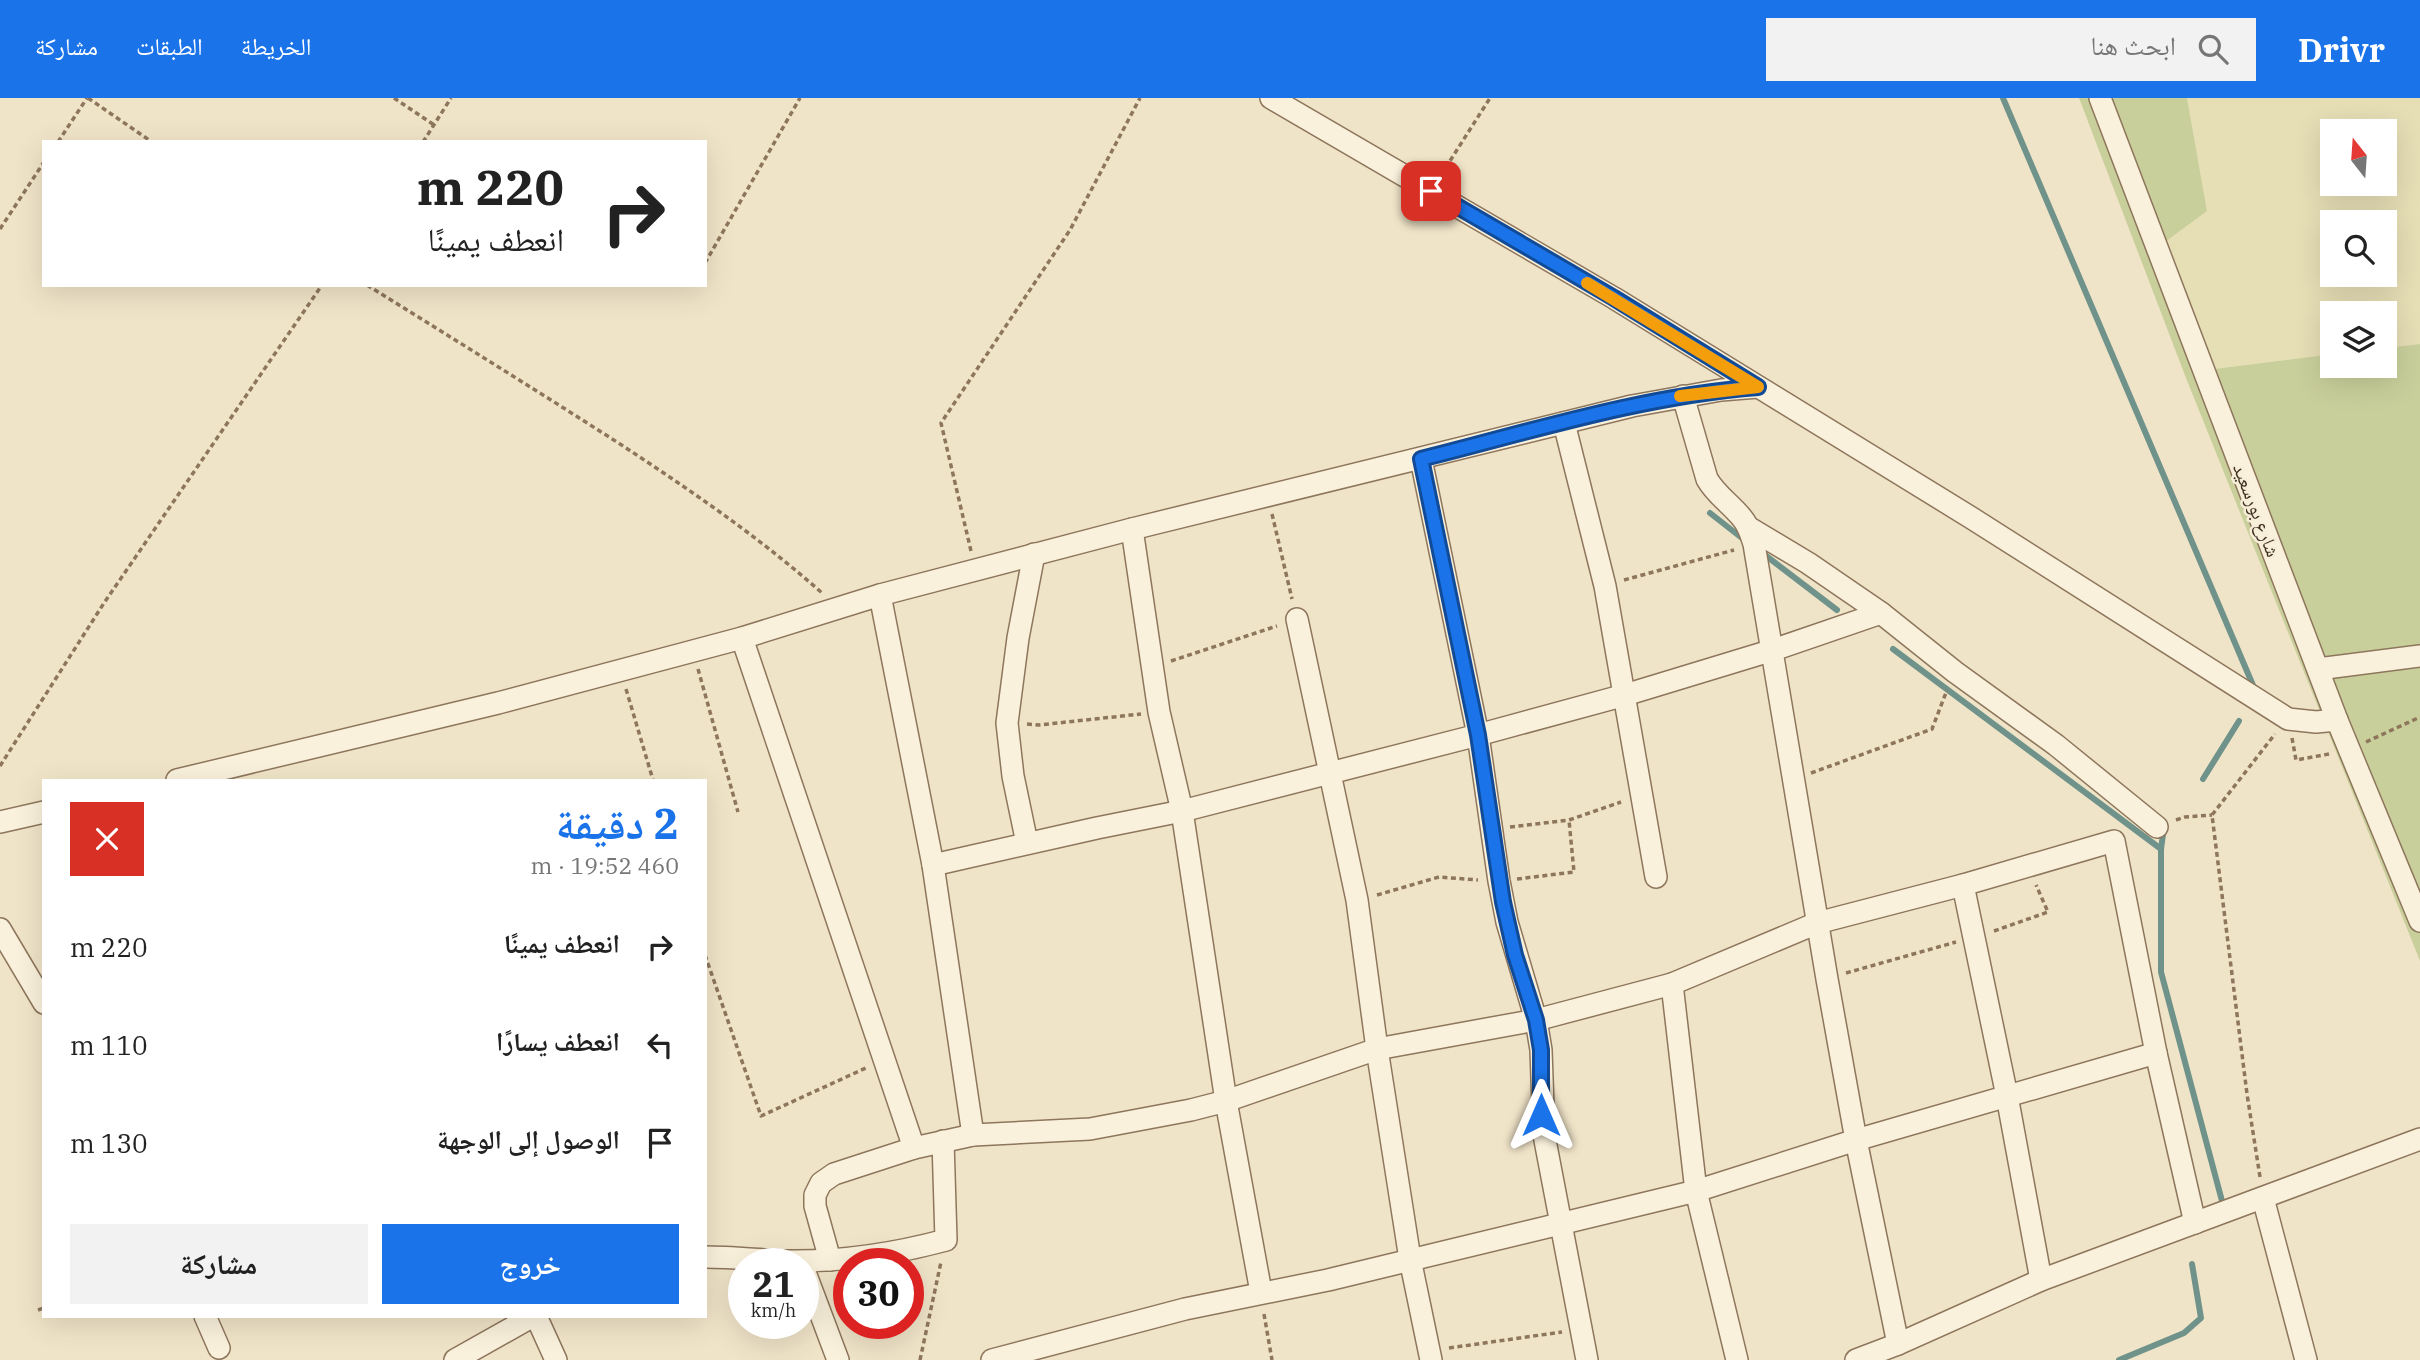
<!DOCTYPE html>
<html lang="ar">
<head>
<meta charset="utf-8">
<style>
  body { margin:0; font-family:"IBM Plex Serif","Noto Naskh Arabic",serif; background:#f2f2f2; color:#222; direction:rtl; height:100vh; display:flex; flex-direction:column; font-size:26px; white-space:nowrap }
  * { box-sizing:border-box; margin:0 }
  p { font-size:23px; color:#767676 }
  .icon { flex:none; width:38px; height:38px; fill:none; stroke:currentColor; stroke-width:2; stroke-linecap:round; stroke-linejoin:round }
  .map { position:relative; flex:1; overflow:hidden; direction:ltr }
  .details { position:absolute; left:42px; top:681px; width:665px; height:539px; display:flex; flex-direction:column; background:#fff; border-radius:0px; box-shadow:0 7px 28px #0002; direction:rtl }
  .details>* { flex:none }
  .hud { position:absolute; left:42px; top:42px; width:665px; height:147px; border-radius:0px; box-shadow:0 7px 28px #0002; direction:rtl; background:#fff; color:#222; overflow:hidden }
  .needle { width:46px; rotate:343deg }
  .buttons { position:absolute; left:2320px; top:21px; display:grid; gap:14px }
  .buttons a { display:grid; place-items:center; width:77px; height:77px; border-radius:0px; background:#fff; box-shadow:0 7px 28px #0002; font-size:35px }
  .speed { position:absolute; left:728px; top:1150px; display:flex; gap:14px; font-size:35px; font-weight:700; text-align:center }
  .speed>* { display:grid; place-content:center; width:91px; height:91px; border-radius:50%; background:#fff; box-shadow:0 7px 28px #0002; line-height:1 }
  .speed small { font-size:18px; font-weight:400 }
  .speed .limit { border:10px solid #d22; background:#fff; color:#111 }
  .pin { position:absolute; display:grid; place-items:center; width:60px; height:60px; color:#fff; margin:-30px; border-radius:14px; box-shadow:0 4px 10px #0006 }
  .me { position:absolute; width:77px; margin:-38px; rotate:0deg; stroke-linejoin:round; filter:drop-shadow(0 0 5px #0008) }
  .turn { display:flex; align-items:center; gap:24px; height:147px; padding:0 28px; font-size:32px }
  .turn .icon { width:91px; height:91px; stroke-width:2.5 }
  .turn b { display:block; font-size:49px; line-height:60px }
  .round { display:grid; place-items:center; flex:none; width:74px; height:74px; border-radius:0px; background:#f2f2f2 }
  .summary { display:flex; align-items:center; justify-content:space-between; height:119px; padding:0 28px }
  h1 { font-size:42px; font-weight:700; line-height:52px; color:#1a73e8 }
  .button { display:flex; gap:14px; margin-top:auto; padding:14px 28px }
  .button a { flex:1; height:80px; border-radius:0px; background:#1a73e8; color:#fff; font-size:28px; font-weight:700; line-height:80px; text-align:center }
  .button a+a { background:#f2f2f2; color:#222 }
  ul { padding:0; list-style:none }
  li { display:flex; align-items:center; gap:21px; height:98px; padding:0 28px }
  li div { flex:1 }
  li b { display:block; font-size:26px }
  li em { font-style:normal }
  header { display:flex; align-items:center; gap:42px; box-sizing:border-box; height:98px; padding:0 35px; background:#1a73e8; color:#fff }
  header strong { font-size:33px }
  nav { display:flex; gap:38px; margin-inline-start:auto; font-size:24px }
  .search { width:490px; height:63px; background:#f2f2f2; display:flex; align-items:center; gap:18px; box-sizing:border-box; padding:0 24px; border-radius:0px; color:#767676; font-size:26px }
  .map>svg:first-child { display:block }
  .farmland { fill:#e6deb5; fill-rule:evenodd }
  .green { fill:#c9cf9b }
  .lines { fill:none; stroke-linecap:round; stroke-linejoin:round }
  .stream { stroke:#6f938a; stroke-width:6 }
  .minor-casing { stroke:#8d765c; stroke-width:24 }
  .path { stroke:#8d765c; stroke-width:3.5; stroke-dasharray:5 3.5; stroke-linecap:butt }
  .minor { stroke:#faf1dc; stroke-width:21 }
  .route-casing { stroke:#114b97; stroke-width:18 }
  .route { stroke:#1a73e8; stroke-width:12 }
  .slow { stroke:#f59e0b; stroke-width:12 }
  .labels { text-anchor:middle; dominant-baseline:central; stroke-width:5; stroke-linejoin:round; paint-order:stroke }
  .street-label { font-size:19px; fill:#3d2e20; stroke:#f7eed8 }
</style>
</head>
<body>
<header>
<strong>Drivr</strong>
<div class="search"><svg class="icon" aria-label="search" viewBox="0 0 24 24"><circle cx="10" cy="10" r="6"/><path d="M15 15l6 6"/></svg>ابحث هنا</div>
<nav><a>الخريطة</a><a>الطبقات</a><a>مشاركة</a></nav>
</header>
<div class="map">
<svg width="2420" height="1262" viewBox="0 0 2420 1262">
  <rect width="100%" height="100%" fill="#f0e4c8"/>
  <path class="farmland" d="M2187 0H2420V246L2385 250V215H2333V256L2213 271 2165 144 2207 113ZM2333 33H2385V86H2333ZM2333 124H2385V177H2333Z"/>
  <polygon class="green" points="2079,0 2187,0 2207,113 2165,144 2214,271 2333,256 2333,268 2385,268 2385,250 2420,246 2420,863 2186,280"/>
  <g class="lines">
    <g class="stream">
      <polyline points="2003,0 2255,592"/>
      <polyline points="1710,415 1747,444"/>
      <polyline points="1761,454 1837,512"/>
      <polyline points="1893,551 2161,751"/>
      <polyline points="2203,681 2239,623"/>
      <polyline points="2164,729 2161,751 2161,874 2222,1103"/>
      <polyline points="2119,1262 2184,1235 2201,1220 2192,1166"/>
    </g>
    <defs>
      <g id="minor">
        <polyline points="1271,0 1614,200 1970,419 2288,621 2316,624 2337,622"/>
        <polyline points="2100,0 2337,622 2420,823"/>
        <path d="M1683 298 1707 381C1716 397 1731 406 1742 420 1749 428 1751 437 1754 446L1827 881 1856 1042 1898 1246"/>
        <polyline points="1564,325 1605,488 1656,779"/>
        <polyline points="1421,361 1478,637 1499,783 1507,824 1536,922 1541,952 1544,1037 1587,1262"/>
        <polyline points="1748,429 1808,465 1881,515 1955,574 2056,647 2157,729"/>
        <polyline points="1132,431 1159,614 1182,713 1226,1003 1261,1194"/>
        <polyline points="880,497 933,767 973,1037"/>
        <polyline points="1297,521 1357,802 1377,951 1410,1161 1431,1262"/>
        <polyline points="742,540 914,1050"/>
        <polyline points="2318,571 2420,558"/>
        <polyline points="177,682 498,605 742,540 880,497 1132,431 1632,308 1721,292 1758,289"/>
        <polyline points="0,724 44,714"/>
        <polyline points="1027,745 1013,678 1007,625 1018,540 1034,456"/>
        <polyline points="933,767 1097,730 1182,713 1478,637 1625,597 1773,552 1881,515"/>
        <polyline points="1963,787 2007,998 2041,1182"/>
        <polyline points="0,831 44,905"/>
        <polyline points="1672,886 1696,1093 1737,1262"/>
        <polyline points="2263,1100 2306,1262"/>
        <path d="M705 1159C732 1159 759 1162 786 1163 841 1164 894 1156 946 1142L943 1043"/>
        <polyline points="830,1162 815,1108 815,1097 821,1085 834,1076 914,1050 973,1037 1090,1031 1191,1012 1226,1003 1377,951 1536,922 1672,886 1817,825 1963,787 2114,743 2156,955 2195,1125"/>
        <polyline points="803,1169 838,1262"/>
        <polyline points="205,1218 219,1250"/>
        <polyline points="536,1218 556,1262"/>
        <polyline points="455,1262 533,1218"/>
        <polyline points="992,1262 1185,1211 1328,1182 1696,1093 1856,1042 2156,955"/>
        <polyline points="1856,1262 1898,1246 2041,1182 2420,1041"/>
      </g>
    </defs>
    <use href="#minor" class="minor-casing"/>
    <g class="path">
      <polyline points="88,0 152,44"/>
      <polyline points="394,0 434,27"/>
      <polyline points="58,44 87,0"/>
      <polyline points="423,44 451,0"/>
      <polyline points="1441,77 1490,0"/>
      <polyline points="0,131 44,64"/>
      <polyline points="705,165 800,0"/>
      <path d="M367 187C452 240 536 292 620 346 690 392 759 439 822 495"/>
      <polyline points="1272,416 1292,501"/>
      <polyline points="971,453 941,325 1070,132 1140,0"/>
      <polyline points="1624,482 1734,452"/>
      <polyline points="1171,563 1277,528"/>
      <polyline points="698,571 738,714"/>
      <polyline points="626,591 653,682"/>
      <polyline points="1027,626 1039,627 1141,616"/>
      <polyline points="2292,640 2296,662 2329,656"/>
      <polyline points="2366,644 2420,619"/>
      <polyline points="0,668 104,505 322,187"/>
      <polyline points="1811,675 1932,631 1947,592"/>
      <polyline points="2176,722 2185,719 2212,717"/>
      <polyline points="1510,729 1569,722 1621,704"/>
      <polyline points="1517,781 1574,774 1569,722"/>
      <polyline points="1377,797 1439,779 1478,782"/>
      <polyline points="1994,833 2048,814 2036,787"/>
      <polyline points="705,857 761,1018 868,969"/>
      <polyline points="1846,875 1956,844"/>
      <polyline points="2260,1079 2247,996 2212,717 2275,636"/>
      <polyline points="38,1212 44,1210"/>
      <polyline points="1264,1216 1272,1262"/>
      <polyline points="1449,1250 1562,1234"/>
      <polyline points="920,1262 941,1164"/>
    </g>
    <use href="#minor" class="minor"/>
  </g>
  <g class="lines">
    <defs>
      <path id="route" d="M1431 93 1614 200 1758 289C1643 298 1532 333 1421 361L1478 637 1503 804 1515 857 1536 922 1541 952V1017"/>
    </defs>
    <use href="#route" class="route-casing"/>
    <use href="#route" class="route"/>
    <polyline class="slow" points="1587,185 1758,289 1680,298"/>
  </g>
  <g class="labels">
    <g class="street-label">
      <text transform="translate(2257 412) rotate(69)">شارع بورسعيد</text>
    </g>
  </g>
</svg>
<div class="buttons">
<a><svg class="needle" viewBox="-14 -14 28 28"><path d="M0-13l5 13h-10z" fill="#e53935"/><path d="M0 13l5-13h-10z" fill="#767676"/></svg></a>
<a><svg class="icon" aria-label="search" viewBox="0 0 24 24"><circle cx="10" cy="10" r="6"/><path d="M15 15l6 6"/></svg></a>
<a><svg class="icon" aria-label="layers" viewBox="0 0 24 24"><path d="M12 4l9 5-9 5-9-5zM3 14l9 5 9-5"/></svg></a>
</div>
<div class="speed"><div>21<small>km/h</small></div><div class="limit">30</div></div>
<div class="pin" style="left:1431px;top:93px;background:#d93025"><svg class="icon" aria-label="arrive" viewBox="0 0 24 24"><path d="M6 21V4h12l-3 4 3 4H6"/></svg></div>
<svg class="me" style="left:1541px;top:1017px" viewBox="-20 -20 40 40"><path d="M0-17L14 15 0 8-14 15z" fill="#1a73e8" stroke="#fff" stroke-width="4"/></svg>
<div class="hud">
<div class="turn"><svg class="icon" aria-label="right" viewBox="0 0 24 24"><path d="M7 20v-9h11M14 6l5 5-5 5"/></svg><div><b>220 m</b>انعطف يمينًا</div></div>
</div>
<section class="details">
<div class="summary"><div><h1>2 دقيقة</h1><p>460 m · 19:52</p></div><a class="round" style="background:#d93025;color:#fff"><svg class="icon" aria-label="close" viewBox="0 0 24 24"><path d="M6 6l12 12M18 6L6 18"/></svg></a></div>
<ul>
<li><svg class="icon" aria-label="right" viewBox="0 0 24 24"><path d="M7 20v-9h11M14 6l5 5-5 5"/></svg><div><b>انعطف يمينًا</b></div><em>220 m</em></li>
<li><svg class="icon" aria-label="left" viewBox="0 0 24 24"><path d="M17 20v-9H6M10 6l-5 5 5 5"/></svg><div><b>انعطف يسارًا</b></div><em>110 m</em></li>
<li><svg class="icon" aria-label="arrive" viewBox="0 0 24 24"><path d="M6 21V4h12l-3 4 3 4H6"/></svg><div><b>الوصول إلى الوجهة</b></div><em>130 m</em></li>
</ul>
<div class="button"><a>خروج</a><a>مشاركة</a></div>
</section>
</div>
</body>
</html>
